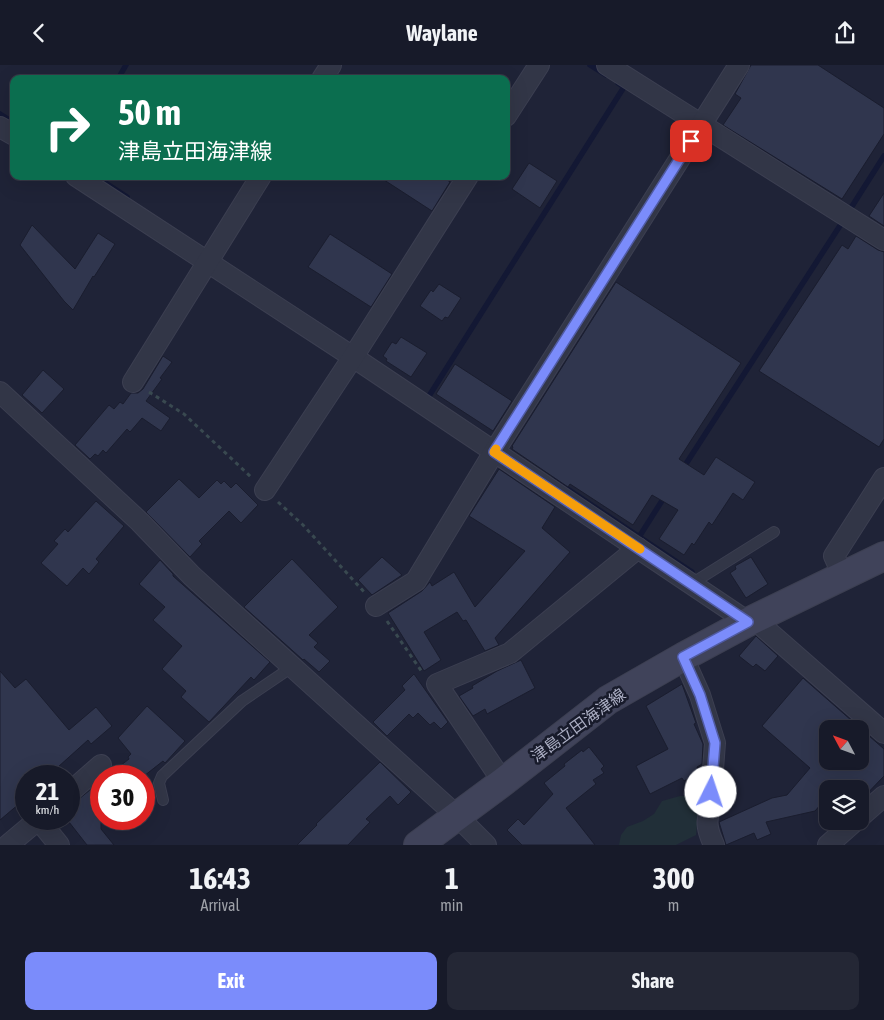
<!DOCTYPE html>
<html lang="en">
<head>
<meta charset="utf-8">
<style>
  body { margin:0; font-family:"Asap Condensed","Noto Sans JP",sans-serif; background:#242735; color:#f1f3f6; height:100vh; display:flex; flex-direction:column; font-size:19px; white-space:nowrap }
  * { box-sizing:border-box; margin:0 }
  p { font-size:16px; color:#9ea1a8 }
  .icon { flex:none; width:28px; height:28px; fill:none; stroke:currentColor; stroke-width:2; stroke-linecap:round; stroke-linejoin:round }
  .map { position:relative; height:780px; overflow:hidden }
  .details { display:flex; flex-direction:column; background:#171a29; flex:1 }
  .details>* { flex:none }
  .banner { position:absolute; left:10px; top:10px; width:500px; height:105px; border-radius:10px; box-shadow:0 5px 20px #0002,0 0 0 1px #363846; background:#0b6e4f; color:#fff; overflow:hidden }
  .needle { width:32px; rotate:311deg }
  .fabs { position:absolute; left:819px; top:655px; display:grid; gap:10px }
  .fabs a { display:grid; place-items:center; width:50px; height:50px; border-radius:10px; background:#171a29; box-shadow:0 5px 20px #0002,0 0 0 1px #363846; font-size:25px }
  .speed { position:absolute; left:15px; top:700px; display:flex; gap:10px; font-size:25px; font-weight:700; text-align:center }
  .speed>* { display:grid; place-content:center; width:65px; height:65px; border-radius:50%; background:#171a29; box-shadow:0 5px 20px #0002,0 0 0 1px #363846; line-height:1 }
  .speed small { font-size:12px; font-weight:400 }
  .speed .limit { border:8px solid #d22; background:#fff; color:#111 }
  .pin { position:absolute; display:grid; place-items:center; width:42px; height:42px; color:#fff; margin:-21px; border-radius:10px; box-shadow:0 2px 8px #0006 }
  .me { position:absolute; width:55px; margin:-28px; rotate:4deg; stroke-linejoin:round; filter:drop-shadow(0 0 4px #0008) }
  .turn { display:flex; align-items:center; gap:18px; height:105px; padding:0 25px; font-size:22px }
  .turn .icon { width:65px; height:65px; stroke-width:2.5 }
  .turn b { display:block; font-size:35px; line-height:42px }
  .eta { display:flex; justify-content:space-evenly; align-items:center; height:85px; text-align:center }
  .eta b { font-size:30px; font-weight:700; line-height:35px }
  .cta { display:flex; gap:10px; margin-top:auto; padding:10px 25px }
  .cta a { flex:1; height:58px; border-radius:10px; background:#7b8cfb; color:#fff; font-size:20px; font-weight:700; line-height:58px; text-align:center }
  .cta a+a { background:#242735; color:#f1f3f6 }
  header { display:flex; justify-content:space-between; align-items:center; height:65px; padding:0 25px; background:#171a29; font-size:22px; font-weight:700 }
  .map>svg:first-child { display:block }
  .green { fill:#212f38 }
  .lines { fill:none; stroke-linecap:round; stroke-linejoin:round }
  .stream { stroke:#131834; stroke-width:5.5 }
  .building { fill:#30364e; stroke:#1a1d2e; fill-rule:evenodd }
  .lane-casing { stroke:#3c3f51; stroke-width:12 }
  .street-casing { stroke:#3c3f51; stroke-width:22 }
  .secondary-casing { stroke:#3c3f51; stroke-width:30 }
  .path { stroke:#394950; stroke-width:3; stroke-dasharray:4 4; stroke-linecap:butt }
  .lane { stroke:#323647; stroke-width:10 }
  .street { stroke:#323647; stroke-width:20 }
  .secondary { stroke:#40435a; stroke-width:28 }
  .route-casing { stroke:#505ba3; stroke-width:12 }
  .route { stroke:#7b8cfb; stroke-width:9 }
  .slow { stroke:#f59e0b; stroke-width:9 }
  .labels { text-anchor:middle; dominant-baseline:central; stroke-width:5; stroke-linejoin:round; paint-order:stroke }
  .street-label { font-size:16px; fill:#acafc4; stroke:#181b2b }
</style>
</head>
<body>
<header><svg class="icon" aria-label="back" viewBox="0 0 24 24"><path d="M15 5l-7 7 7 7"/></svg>Waylane<svg class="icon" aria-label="share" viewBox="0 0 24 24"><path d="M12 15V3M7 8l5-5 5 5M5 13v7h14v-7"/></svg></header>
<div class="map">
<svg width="884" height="780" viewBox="0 0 884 780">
  <rect width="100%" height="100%" fill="#1f2337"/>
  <polygon class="green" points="680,731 700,731 696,770 676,780 619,780 621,770 627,762 643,756 654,749 662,736"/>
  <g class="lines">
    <g class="stream">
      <polyline points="590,0 606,10"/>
      <polyline points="118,14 126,0"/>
      <polyline points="0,49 14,58"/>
      <polyline points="95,111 127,132"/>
      <polyline points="849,146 884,91"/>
      <polyline points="429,331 624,22 618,18"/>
      <polyline points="682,405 843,156"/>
      <polyline points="554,415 692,507"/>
      <polyline points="639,472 665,431"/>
    </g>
  </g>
  <g class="building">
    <polygon points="751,0 818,0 884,43 884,69 842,134 723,60 741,33 735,29"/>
    <polygon points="529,98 557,116 540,143 512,124"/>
    <polygon points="378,111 442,111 450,117 432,146"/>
    <polygon points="884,128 884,161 869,151"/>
    <polygon points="32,160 75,204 98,168 115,179 94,212 93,211 73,245 64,236 20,180"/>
    <polygon points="330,169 392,209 371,242 308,202"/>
    <polygon points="856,171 878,185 884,187 884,374 879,382 759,306 842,180 848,184"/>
    <polygon points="616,217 741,298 679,394 704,410 716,392 755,417 743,435 733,428 712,460 709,457 694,480 692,478 684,490 659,474 678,445 652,430 633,460 570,419 568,422 512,384 513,382 512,381"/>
    <polygon points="439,219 461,233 448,253 445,252 442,256 420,241 431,225 433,227"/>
    <polygon points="401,272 427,288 411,312 386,296 387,294 383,291 392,277 396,279"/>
    <polygon points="163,291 172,297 160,313 162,314 146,336 170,353 161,366 142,353 130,367 127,364 106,388 103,385 98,391 95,389 90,394 75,380 109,340 114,344 120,337 123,339 131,328 138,328 143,324"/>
    <polygon points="455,299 512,336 493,366 436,329"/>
    <polygon points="43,305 64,324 42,348 22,330"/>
    <polygon points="499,404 555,442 542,463 570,487 495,573 499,580 485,586 466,555 463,556 457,547 424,567 441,595 424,606 388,548 422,526 430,517 432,521 454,507 475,542 525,486 469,451"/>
    <polygon points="179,414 199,433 217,415 221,419 224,416 231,423 236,418 258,440 241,458 229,446 199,476 202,479 190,492 146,447"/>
    <polygon points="96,436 124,461 96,494 99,497 89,509 83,503 67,521 41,498 58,479 54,476 65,464 68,467"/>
    <polygon points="382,492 402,510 372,530 358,515"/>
    <polygon points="751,492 768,519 746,533 730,508 736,504 735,501"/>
    <polygon points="292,494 338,542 309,570 318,578 314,582 330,596 319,607 304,594 303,595 244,542"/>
    <polygon points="160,495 173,509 173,511 270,597 254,615 251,612 209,657 181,632 186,626 162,604 182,581 153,555 165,542 139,519"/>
    <polygon points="756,571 778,591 765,606 756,599 753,602 739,591"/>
    <polygon points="521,595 535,623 487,649 485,644 473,651 459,631 473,623 472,621 497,606"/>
    <polygon points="0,606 15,623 26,614 69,665 96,642 112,661 91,679 88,675 48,711 26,711 26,733 0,755"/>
    <polygon points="414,609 448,657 441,664 434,657 430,660 418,648 413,653 409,649 387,671 373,657 405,625 402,621"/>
    <path d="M803 613 884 684V711L860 736V724H850L841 716 834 724H828V731L815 746 766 757 771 769 757 775 754 768 726 780 719 757 772 733 787 730 810 703 762 661ZM828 664H860V696H828Z"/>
    <polygon points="682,619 696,658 694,659 703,679 702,699 697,702 699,708 684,716 682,713 650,729 636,701 668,684 646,641"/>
    <polygon points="147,641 185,676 165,698 163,696 144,711 107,711 129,694 128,692 131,689 118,673"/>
    <polygon points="589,682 604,701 601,704 604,708 593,715 596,719 566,743 595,780 522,780 507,765 518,754 524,760 553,729 544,718 565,701 564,699 582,685 583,687"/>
    <polygon points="380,697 411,727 398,740 390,731 366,754 370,757 348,780 297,780 317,760 316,759"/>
    <polygon points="101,716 101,764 114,780 87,780 69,757 69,742"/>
  </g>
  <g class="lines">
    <defs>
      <g id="lane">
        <polyline points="691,519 774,467"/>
        <polyline points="163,735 159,718 162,711 242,636 292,602"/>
      </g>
      <g id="street">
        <polyline points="607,0 884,175"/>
        <polyline points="322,14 331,0"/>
        <polyline points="506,51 539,0"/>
        <polyline points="0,62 14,70"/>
        <polyline points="76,111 353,292 748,557"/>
        <polyline points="133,317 261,111"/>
        <polyline points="0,327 140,457 192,511 457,751 486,780"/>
        <polyline points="265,425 353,292 468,111"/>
        <polyline points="843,511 834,491 884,413"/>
        <polyline points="376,541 416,516 494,387 739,0"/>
        <polyline points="754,554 884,668"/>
        <path d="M683 592 700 630 715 678 710 744C705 757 708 767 714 780"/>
        <polyline points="503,717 437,619 510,588 638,483"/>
        <polyline points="69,728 101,700"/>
        <polyline points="860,752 884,731"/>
        <polyline points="38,754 59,780"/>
        <polyline points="8,780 39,754"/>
        <polyline points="828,780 855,756"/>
      </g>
      <polyline id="secondary" points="418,780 503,717 608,635 683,592 748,557 884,491"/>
    </defs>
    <use href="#lane" class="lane-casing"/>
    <use href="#street" class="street-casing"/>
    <use href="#secondary" class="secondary-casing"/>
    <g class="path">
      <polyline points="149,327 184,349 251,412"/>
      <polyline points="278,437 303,460 365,528"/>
      <polyline points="387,556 422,607"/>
    </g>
    <use href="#lane" class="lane"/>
    <use href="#street" class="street"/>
    <use href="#secondary" class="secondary"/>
  </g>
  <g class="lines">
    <defs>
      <polyline id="route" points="691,76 494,387 748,557 683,592 700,630 715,678 711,727"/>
    </defs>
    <use href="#route" class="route-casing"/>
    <use href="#route" class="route"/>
    <polyline class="slow" points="496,384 494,387 640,484"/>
  </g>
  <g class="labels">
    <g class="street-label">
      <text transform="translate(578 660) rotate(-36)">津島立田海津線</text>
    </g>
  </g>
</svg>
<div class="fabs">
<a><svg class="needle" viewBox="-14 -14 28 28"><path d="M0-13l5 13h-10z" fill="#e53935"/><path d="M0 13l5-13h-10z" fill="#9ea1a8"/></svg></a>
<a><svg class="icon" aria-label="layers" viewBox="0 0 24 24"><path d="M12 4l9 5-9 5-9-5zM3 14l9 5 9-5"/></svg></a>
</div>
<div class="speed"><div>21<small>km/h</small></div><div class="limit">30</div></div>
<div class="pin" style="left:691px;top:76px;background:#d93025"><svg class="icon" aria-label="arrive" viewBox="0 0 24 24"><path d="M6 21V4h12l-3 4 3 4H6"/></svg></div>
<svg class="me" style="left:711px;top:727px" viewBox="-20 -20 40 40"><circle r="19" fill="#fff"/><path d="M0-13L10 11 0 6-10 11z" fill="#7b8cfb"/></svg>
<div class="banner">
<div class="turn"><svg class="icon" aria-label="right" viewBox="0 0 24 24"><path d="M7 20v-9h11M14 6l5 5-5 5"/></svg><div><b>50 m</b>津島立田海津線</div></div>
</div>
</div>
<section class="details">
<div class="eta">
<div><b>16:43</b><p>Arrival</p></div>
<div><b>1</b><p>min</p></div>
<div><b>300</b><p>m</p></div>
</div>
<div class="cta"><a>Exit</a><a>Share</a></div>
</section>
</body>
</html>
